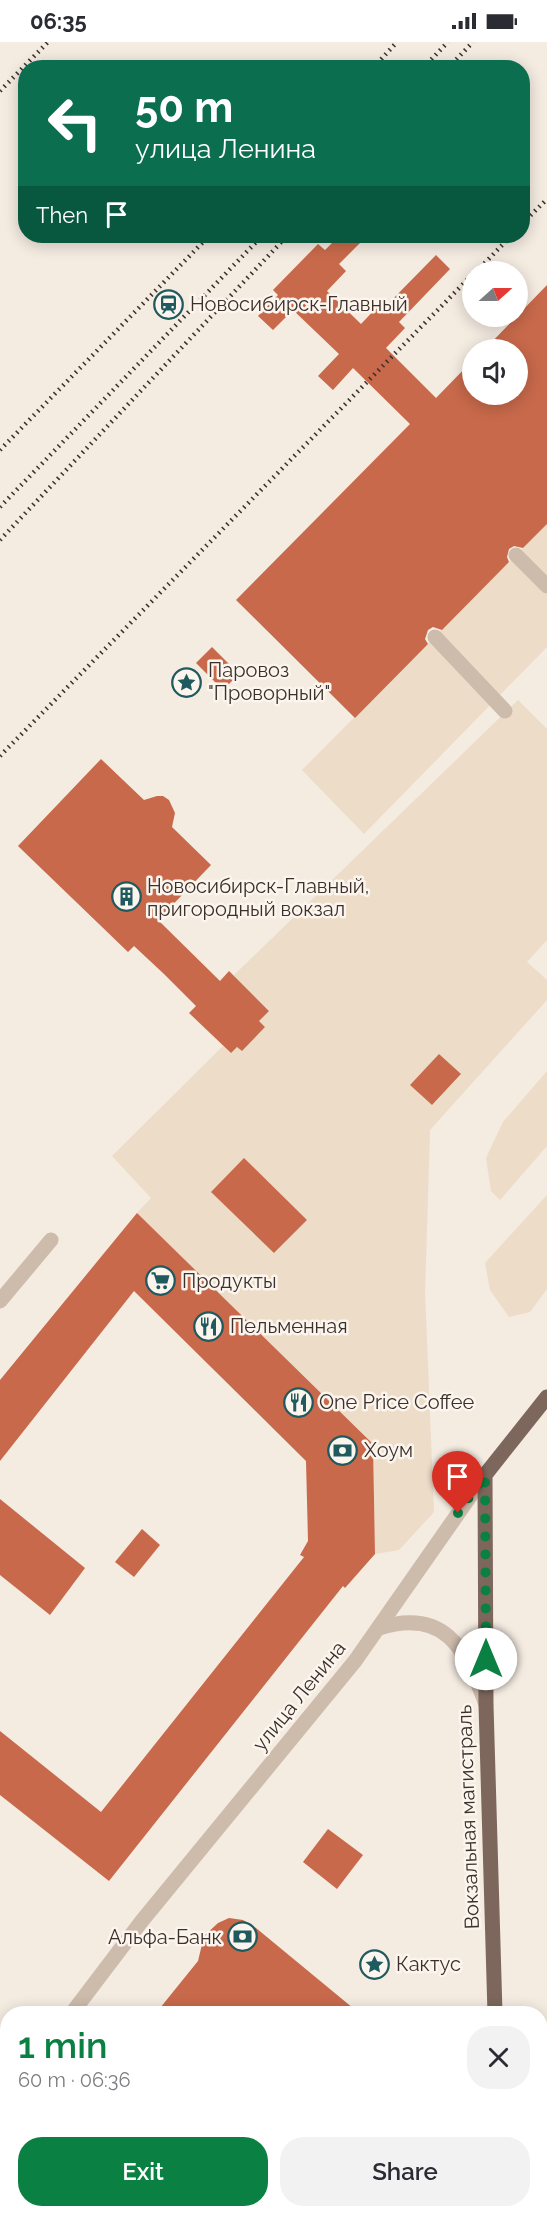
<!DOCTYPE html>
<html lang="en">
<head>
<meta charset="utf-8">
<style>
  body { margin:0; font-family:Raleway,sans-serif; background:#f2f2f3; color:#2b2b33; height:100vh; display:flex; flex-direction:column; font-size:22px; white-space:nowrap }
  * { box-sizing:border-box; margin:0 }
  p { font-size:20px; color:#7c7c81 }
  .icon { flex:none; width:33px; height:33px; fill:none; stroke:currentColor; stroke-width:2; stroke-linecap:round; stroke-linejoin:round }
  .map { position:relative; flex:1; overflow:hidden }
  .panel { position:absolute; left:0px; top:1964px; width:548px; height:212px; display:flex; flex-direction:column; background:#fff; border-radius:24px 24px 0 0; box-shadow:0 3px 15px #0003 }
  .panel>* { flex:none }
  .hud { position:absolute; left:18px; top:18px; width:512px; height:183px; border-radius:24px; box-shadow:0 3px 15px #0003; background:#0b6e4f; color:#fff; overflow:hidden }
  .needle { width:39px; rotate:69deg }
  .controls { position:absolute; left:462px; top:219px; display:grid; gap:12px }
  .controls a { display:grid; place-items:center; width:66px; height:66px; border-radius:50%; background:#fff; box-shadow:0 3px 15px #0003; font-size:30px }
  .pin { position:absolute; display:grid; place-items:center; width:51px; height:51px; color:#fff; margin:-62px -26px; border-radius:50% 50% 50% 0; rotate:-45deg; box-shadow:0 0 6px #0007 }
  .pin .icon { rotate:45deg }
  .me { position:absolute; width:66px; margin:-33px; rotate:0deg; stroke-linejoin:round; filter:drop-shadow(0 0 4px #0008) }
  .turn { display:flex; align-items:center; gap:21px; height:126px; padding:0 18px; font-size:27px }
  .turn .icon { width:78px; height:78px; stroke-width:2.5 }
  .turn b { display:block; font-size:42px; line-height:51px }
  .then { display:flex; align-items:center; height:57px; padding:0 18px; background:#0003; gap:12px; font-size:22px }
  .round { display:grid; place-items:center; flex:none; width:63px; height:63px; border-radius:24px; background:#f2f2f3 }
  .overview { display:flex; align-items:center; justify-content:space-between; height:102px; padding:0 18px }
  h1 { font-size:36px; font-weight:600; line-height:45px; color:#0b8043 }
  .cta { display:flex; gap:12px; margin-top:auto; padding:12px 18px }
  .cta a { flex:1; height:69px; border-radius:24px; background:#0b8043; color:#fff; font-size:24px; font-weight:600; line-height:69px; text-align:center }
  .cta a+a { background:#f2f2f3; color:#2b2b33 }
  .status { display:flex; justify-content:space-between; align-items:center; height:42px; padding:0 30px; background:#fff; direction:ltr }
  .status svg { height:16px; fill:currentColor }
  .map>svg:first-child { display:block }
  .plaza { fill:#ecdcc8; fill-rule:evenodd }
  .building { fill:#c8694b }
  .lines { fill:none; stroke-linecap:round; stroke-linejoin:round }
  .minor { stroke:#cdbbac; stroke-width:15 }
  .major { stroke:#7d675c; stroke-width:15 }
  .rail { stroke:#3b302b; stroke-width:4.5; stroke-dasharray:1.5 4.5; stroke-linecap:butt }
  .route { stroke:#0b8043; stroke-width:10; stroke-dasharray:0 18 }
  .labels { text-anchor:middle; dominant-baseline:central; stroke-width:5; stroke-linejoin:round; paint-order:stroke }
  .poi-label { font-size:20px; fill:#3b302b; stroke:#fbf5ee; text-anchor:start }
  .street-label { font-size:20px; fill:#3b302b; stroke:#fbf5ee }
</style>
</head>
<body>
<div class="status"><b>06:35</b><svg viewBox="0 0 49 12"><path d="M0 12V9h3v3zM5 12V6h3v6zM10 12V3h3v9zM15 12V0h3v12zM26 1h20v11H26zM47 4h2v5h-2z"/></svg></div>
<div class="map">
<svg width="547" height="2174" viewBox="0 0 547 2174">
  <rect width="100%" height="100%" fill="#f4ebe1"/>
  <g class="plaza">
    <polygon points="547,482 547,605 364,792 302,728"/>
    <path d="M518 658 547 687V898L527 920 547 938V958L430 1088 425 1251 434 1470 399 1508 375 1512 373 1402 137 1171 151 1156 112 1114 223 1004 230 1011 237 1005 242 1009 265 985 259 979 269 968 233 934ZM439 1012 461 1033 432 1063 410 1043ZM244 1117 307 1178 275 1211 212 1150Z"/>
    <polygon points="547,1029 547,1104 500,1158 491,1149 486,1116 503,1080"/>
    <polygon points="547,1153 547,1247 530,1270 509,1275 490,1248 485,1221"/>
  </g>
  <g class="building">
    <polygon points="339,194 367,194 339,222 346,229 327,249 361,282 380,262 384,266 436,213 450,227 399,280 405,286 386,306 436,356 472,319 472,352 518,352 518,308 484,308 547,243 547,482 523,506 514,504 509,507 507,515 509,520 442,588 433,585 428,588 425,597 428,602 355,676 236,558 410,382 353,326 333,348 318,334 339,312 293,268 273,288 258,274 278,253 273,248 318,202 325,208"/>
    <polygon points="212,605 239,632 223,648 196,621"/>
    <polygon points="101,717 144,758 157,754 163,754 169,758 175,771 172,785 211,823 158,878 220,939 229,929 269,969 259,979 265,985 242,1009 237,1005 231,1011 189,971 196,964 164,932 134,904 128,910 18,804"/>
    <polygon points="439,1012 461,1032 432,1063 410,1043"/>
    <polygon points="244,1116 307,1178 274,1211 211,1150"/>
    <polygon points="137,1171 373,1402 375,1512 345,1546 343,1544 109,1839 0,1753 0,1689 101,1770 304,1515 300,1513 308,1499 306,1419 134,1249 0,1419 0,1338"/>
    <polygon points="0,1457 85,1526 50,1573 0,1533"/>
    <polygon points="142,1487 160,1503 134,1535 115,1520"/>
    <polygon points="328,1787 363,1813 337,1847 303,1820"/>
    <polygon points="229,1876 243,1878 256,1886 359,1971 156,1971 198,1919 204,1894 218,1881"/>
  </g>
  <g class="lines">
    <g class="minor">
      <polyline points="516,513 547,544"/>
      <polyline points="435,595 505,669"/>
      <polyline points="0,1259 51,1198"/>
      <path d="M379 1586C444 1566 465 1605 485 1660"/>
      <polyline points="72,1971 141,1880 355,1619 485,1433"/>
      <polyline points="0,2067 8,2057"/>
      <polyline points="540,2084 547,2084"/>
    </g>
    <g class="major">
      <polyline points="495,1971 486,1663 485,1433 547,1355"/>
      <polyline points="498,2168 498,2174"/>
    </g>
    <g class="rail">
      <polyline points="373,26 397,0"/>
      <polyline points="423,26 448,0"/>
      <polyline points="448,26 473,0"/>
      <polyline points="0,49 48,0"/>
      <polyline points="522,182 547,157"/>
      <polyline points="476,230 511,194"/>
      <polyline points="0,408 209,194"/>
      <polyline points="0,465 262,194"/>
      <polyline points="0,498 287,194"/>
      <polyline points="0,714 472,233"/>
    </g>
  </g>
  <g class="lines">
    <polyline class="route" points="458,1471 485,1433 486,1617"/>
  </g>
  <defs>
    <symbol id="station-ring" viewBox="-11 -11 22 22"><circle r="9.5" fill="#fbf5ee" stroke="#1f5a5e" stroke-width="1.5"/><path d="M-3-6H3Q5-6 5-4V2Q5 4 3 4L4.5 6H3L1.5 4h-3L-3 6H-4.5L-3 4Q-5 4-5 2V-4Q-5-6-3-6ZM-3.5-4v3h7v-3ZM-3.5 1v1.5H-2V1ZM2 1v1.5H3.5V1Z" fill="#1f5a5e"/></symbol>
    <symbol id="sight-ring" viewBox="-11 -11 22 22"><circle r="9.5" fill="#fbf5ee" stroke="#1f5a5e" stroke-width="1.5"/><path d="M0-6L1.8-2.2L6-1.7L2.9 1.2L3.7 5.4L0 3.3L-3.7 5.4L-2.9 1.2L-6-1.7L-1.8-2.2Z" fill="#1f5a5e"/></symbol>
    <symbol id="building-ring" viewBox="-11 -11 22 22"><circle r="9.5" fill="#fbf5ee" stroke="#1f5a5e" stroke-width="1.5"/><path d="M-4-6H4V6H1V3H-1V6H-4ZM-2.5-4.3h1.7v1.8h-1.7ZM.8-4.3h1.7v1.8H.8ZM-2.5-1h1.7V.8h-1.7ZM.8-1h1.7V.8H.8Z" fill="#1f5a5e"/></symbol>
    <symbol id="supermarket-ring" viewBox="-11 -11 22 22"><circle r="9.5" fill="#fbf5ee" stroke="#1f5a5e" stroke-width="1.5"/><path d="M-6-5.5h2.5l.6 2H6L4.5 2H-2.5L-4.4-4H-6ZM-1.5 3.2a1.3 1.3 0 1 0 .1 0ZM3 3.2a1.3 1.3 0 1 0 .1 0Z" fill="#1f5a5e"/></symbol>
    <symbol id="restaurant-ring" viewBox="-11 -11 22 22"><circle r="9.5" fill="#fbf5ee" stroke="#1f5a5e" stroke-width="1.5"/><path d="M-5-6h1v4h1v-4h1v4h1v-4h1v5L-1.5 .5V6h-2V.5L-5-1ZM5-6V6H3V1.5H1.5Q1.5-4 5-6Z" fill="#1f5a5e"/></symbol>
    <symbol id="bank-ring" viewBox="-11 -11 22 22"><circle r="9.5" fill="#fbf5ee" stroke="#1f5a5e" stroke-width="1.5"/><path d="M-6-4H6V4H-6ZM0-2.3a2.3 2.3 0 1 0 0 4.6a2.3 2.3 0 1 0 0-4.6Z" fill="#1f5a5e"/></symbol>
  </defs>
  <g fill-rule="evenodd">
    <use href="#station-ring" x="152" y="246" width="33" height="33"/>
    <use href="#sight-ring" x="170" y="624" width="33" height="33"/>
    <use href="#building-ring" x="110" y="838" width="33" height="33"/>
    <use href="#supermarket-ring" x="144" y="1222" width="33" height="33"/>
    <use href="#restaurant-ring" x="192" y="1268" width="33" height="33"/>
    <use href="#restaurant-ring" x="282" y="1344" width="33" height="33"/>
    <use href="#bank-ring" x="326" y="1392" width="33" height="33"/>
    <use href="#bank-ring" x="226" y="1878" width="33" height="33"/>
    <use href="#sight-ring" x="358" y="1906" width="33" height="33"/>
  </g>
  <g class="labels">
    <g class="poi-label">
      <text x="190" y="262">Новосибирск-Главный</text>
      <text x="208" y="628">Паровоз<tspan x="208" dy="23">"Проворный"</tspan></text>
      <text x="147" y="844">Новосибирск-Главный,<tspan x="147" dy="23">пригородный вокзал</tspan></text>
      <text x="182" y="1239">Продукты</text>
      <text x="230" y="1284">Пельменная</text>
      <text x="319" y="1360">One Price Coffee</text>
      <text x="364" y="1408">Хоум</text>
      <text x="222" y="1895" text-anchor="end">Альфа-Банк</text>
      <text x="396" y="1922">Кактус</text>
    </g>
    <g class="street-label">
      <text transform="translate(299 1654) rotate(-51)">улица Ленина</text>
      <text transform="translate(468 1775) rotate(-92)">Вокзальная магистраль</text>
    </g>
  </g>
</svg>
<div class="controls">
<a><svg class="needle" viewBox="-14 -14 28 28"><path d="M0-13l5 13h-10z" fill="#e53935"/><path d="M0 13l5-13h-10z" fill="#7c7c81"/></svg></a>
<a><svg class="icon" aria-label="sound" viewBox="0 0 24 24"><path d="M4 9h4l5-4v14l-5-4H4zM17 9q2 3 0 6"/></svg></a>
</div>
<div class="pin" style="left:458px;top:1471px;background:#d93025"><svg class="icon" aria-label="arrive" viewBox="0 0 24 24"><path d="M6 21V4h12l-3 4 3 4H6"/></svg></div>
<svg class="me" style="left:486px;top:1617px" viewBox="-20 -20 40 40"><circle r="19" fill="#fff"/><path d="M0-13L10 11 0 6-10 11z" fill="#0b8043"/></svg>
<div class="hud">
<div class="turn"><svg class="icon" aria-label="left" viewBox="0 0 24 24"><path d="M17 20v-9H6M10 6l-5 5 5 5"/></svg><div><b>50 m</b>улица Ленина</div></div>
<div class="then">Then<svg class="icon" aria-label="arrive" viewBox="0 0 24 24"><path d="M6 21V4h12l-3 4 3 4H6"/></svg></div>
</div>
<section class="panel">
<div class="overview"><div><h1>1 min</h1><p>60 m · 06:36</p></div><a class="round"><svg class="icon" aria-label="close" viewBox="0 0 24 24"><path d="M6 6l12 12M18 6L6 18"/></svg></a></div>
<div class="cta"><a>Exit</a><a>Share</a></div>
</section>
</div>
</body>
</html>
